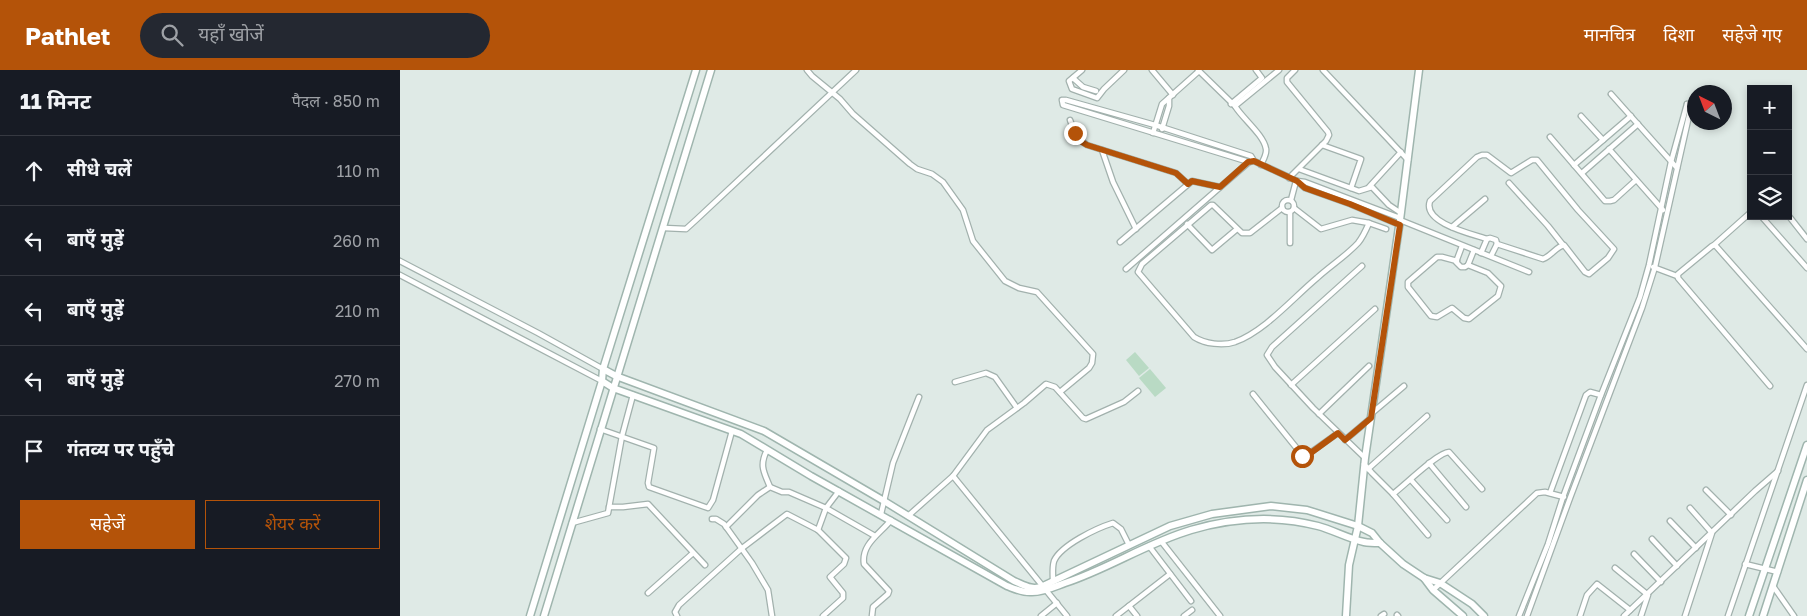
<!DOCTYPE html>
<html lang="hi">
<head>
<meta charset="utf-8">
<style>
  body { margin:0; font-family:"Golos Text","Noto Sans Devanagari",sans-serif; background:#242831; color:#f1f3f6 }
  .controls { position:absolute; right:15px; top:15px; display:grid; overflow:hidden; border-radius:0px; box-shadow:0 2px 8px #0003 }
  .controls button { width:45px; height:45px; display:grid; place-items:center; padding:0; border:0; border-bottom:1px solid #363941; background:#171b24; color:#f1f3f6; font:25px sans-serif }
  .compass { position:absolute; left:1287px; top:15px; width:45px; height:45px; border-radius:50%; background:#171b24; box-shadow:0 2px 8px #0003; rotate:318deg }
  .stop { position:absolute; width:15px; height:15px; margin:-11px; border:4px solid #b45309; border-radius:50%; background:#fff }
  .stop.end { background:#b45309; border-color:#fff; box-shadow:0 1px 5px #0008 }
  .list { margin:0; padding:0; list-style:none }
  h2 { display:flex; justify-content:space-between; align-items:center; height:65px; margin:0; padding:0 20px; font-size:21px }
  h2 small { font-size:16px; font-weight:400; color:#9ea1a6 }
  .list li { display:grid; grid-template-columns:32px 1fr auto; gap:15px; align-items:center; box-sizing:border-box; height:70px; padding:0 20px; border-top:1px solid #363941 }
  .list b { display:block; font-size:19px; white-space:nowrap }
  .list em { font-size:16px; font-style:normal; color:#9ea1a6 }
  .actions { display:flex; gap:10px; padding:15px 20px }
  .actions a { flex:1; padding:11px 0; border:1px solid #b45309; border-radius:0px; text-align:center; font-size:18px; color:#b45309 }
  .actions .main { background:#b45309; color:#fff }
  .icon { flex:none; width:28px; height:28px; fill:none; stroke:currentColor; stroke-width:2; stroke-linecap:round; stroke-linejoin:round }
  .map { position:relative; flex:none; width:1407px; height:546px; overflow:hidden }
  header { display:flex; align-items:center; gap:30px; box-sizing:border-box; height:70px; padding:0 25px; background:#b45309; color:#fff }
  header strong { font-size:24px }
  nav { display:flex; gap:28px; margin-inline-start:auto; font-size:18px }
  .search { width:350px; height:45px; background:#242831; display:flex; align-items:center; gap:12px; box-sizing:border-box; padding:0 18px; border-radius:28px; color:#9ea1a6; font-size:19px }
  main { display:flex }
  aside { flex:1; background:#171b24 }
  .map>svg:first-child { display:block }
  .green { fill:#b9dac4 }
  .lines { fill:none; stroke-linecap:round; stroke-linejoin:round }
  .street-casing { stroke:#a2b1ad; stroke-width:7 }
  .secondary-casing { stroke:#9fb5ae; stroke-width:9 }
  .street { stroke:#fff; stroke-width:4.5 }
  .secondary { stroke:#fff; stroke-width:6 }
  .route { stroke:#b45309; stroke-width:6 }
</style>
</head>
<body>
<header>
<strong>Pathlet</strong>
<div class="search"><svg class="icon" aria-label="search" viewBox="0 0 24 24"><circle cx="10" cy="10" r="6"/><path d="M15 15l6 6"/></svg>यहाँ खोजें</div>
<nav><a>मानचित्र</a><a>दिशा</a><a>सहेजे गए</a></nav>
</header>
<main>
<aside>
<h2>11 मिनट<small>पैदल · 850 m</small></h2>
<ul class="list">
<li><svg class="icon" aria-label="ahead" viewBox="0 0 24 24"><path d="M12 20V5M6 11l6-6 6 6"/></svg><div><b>सीधे चलें</b></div><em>110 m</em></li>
<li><svg class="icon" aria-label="left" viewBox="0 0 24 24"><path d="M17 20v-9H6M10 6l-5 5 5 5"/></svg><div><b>बाएँ मुड़ें</b></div><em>260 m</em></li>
<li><svg class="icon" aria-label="left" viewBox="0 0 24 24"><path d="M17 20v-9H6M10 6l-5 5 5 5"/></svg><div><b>बाएँ मुड़ें</b></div><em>210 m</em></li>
<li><svg class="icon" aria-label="left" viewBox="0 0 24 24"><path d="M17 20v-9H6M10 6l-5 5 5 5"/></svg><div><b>बाएँ मुड़ें</b></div><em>270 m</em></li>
<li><svg class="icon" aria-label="arrive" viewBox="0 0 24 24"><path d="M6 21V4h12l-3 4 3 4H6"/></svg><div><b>गंतव्य पर पहुँचे</b></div></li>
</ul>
<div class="actions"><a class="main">सहेजें</a><a>शेयर करें</a></div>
</aside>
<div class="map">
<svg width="1407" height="546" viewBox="0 0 1407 546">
  <rect width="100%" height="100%" fill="#dfeae6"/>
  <!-- green -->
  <g class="green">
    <polygon points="735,282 749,298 739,306 726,290"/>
    <polygon points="750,299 766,318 755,327 739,308"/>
  </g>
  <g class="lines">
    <defs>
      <g id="street">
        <polyline points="407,0 412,6 440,29 453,44 510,94 517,99 532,104 543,112 563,140 573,171 605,211 619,218 637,222 693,284 692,293 689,298 660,322"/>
        <polyline points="682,0 669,11 672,19 697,28 704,19 724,0"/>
        <polyline points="752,0 773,25"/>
        <polyline points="798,0 835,36"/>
        <polyline points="923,0 1008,90"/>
        <polyline points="673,8 683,17 696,21"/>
        <polyline points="1211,24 1277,98"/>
        <polyline points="831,34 862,8 856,0"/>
        <polyline points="1181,46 1203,70"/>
        <path d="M670 50C674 61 677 69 687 75L776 103 788 114"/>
        <polyline points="762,59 769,36 769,28"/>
        <polyline points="753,63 762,34 799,1"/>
        <polyline points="1150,67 1205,131 1210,131 1214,130 1236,110"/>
        <polyline points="922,75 961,89 951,118"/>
        <polyline points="1209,79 1263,140"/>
        <polyline points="702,80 713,112 736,159"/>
        <polyline points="854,91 849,92 663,35 662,30 666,30 755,55 851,86 854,91 897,111"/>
        <path d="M861 95C863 90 867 84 866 79 864 65 842 48 835 36L879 0"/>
        <polyline points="1174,95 1231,46"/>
        <polyline points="899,99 959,121 972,117 989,135 1001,143"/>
        <polyline points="1182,103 1238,54"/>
        <polyline points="889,108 926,71 929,65 928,62 887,12 887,8 895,0"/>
        <polyline points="1109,113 1148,156 1163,175"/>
        <polyline points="969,117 1001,82"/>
        <circle cx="888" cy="136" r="6"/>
        <polyline points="891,130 896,111"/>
        <path d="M882 138 850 163H842L813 135H811L742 194 738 202 794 267C805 274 823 276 835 272 865 261 893 228 917 208 930 196 946 186 958 173 963 167 966 160 969 153"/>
        <polyline points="894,138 921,159 952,150 969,153 986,159"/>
        <polyline points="890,142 890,173"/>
        <polyline points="1388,145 1407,169"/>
        <polyline points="1361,146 1407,198"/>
        <polyline points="1000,150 1129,202"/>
        <polyline points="787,154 812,180 837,159"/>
        <polyline points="1000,155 950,134 905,118 897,111 905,112 1000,148"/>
        <polyline points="1052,157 1085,129"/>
        <polyline points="264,158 286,159 297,149 456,0"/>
        <path d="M1087 169C1072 164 1022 153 1030 131L1077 87 1082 85H1087L1111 103 1132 90H1137L1178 140 1214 179 1208 188 1189 204 1185 202 1164 175C1156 177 1151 186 1143 189L1097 174"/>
        <polyline points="720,172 792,111 820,117"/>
        <polyline points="1314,175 1351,142"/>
        <polyline points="1062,176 1056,192 1061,197 1065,197 1068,195 1074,180"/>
        <polyline points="1081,183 1087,169 1090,168 1096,170 1097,174 1091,186"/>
        <polyline points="0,191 138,263 203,299"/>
        <polyline points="1057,191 1042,187 1037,187 1008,212 1008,217 1031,246 1037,247 1052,238 1064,248 1069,249 1098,226 1101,216 1088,203 1068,195"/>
        <polyline points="962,196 872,277 867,285 875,297 913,338 965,388"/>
        <polyline points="1253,197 1277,206"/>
        <polyline points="726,199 849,92"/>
        <polyline points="0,205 202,311"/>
        <polyline points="555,312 586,303 595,307 617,338"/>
        <polyline points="891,315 975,239"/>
        <polyline points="1370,316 1278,208 1278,204 1312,176 1315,175 1407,279"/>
        <polyline points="853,324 903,386 907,385 938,363"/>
        <polyline points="972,343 1004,316"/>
        <polyline points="919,344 969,296"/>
        <polyline points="200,359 254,378 248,413 249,417 308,438 313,430 332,361"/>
        <polyline points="945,370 971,348"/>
        <path d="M367 380C359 396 364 402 370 417"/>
        <polyline points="1029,393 1066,437"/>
        <polyline points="964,394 972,403 993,424 1028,465"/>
        <polyline points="968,399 1027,346"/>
        <polyline points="1011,410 1047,450"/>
        <polyline points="1306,420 1331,445"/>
        <polyline points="1150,423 1186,325 1190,322 1201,325"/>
        <path d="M993 424C1004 416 1038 382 1049 382L1082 419"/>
        <polyline points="209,437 223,437 248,434 305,495"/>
        <polyline points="481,444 493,393 519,327"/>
        <polyline points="508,446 553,406"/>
        <polyline points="312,449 316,449 324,454 352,493 368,520 372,546"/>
        <polyline points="1270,451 1296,478"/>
        <polyline points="172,453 208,443 222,366 233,325"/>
        <polyline points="326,457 358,425 370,417 382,422 389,422 426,438 475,466"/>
        <polyline points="418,460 426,438 439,421"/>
        <polyline points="1252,469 1277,496"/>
        <polyline points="761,471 820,546"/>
        <polyline points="749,476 791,531"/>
        <polyline points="1234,484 1261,512"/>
        <polyline points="1345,494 1378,502"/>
        <polyline points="1215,498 1248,525 1241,546"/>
        <path d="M653 511C653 504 652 498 654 491 661 475 697 458 713 453L721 459 729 475"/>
        <polyline points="1373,516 1394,546"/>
        <polyline points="1033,520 1137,423 1145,422 1164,427"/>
        <polyline points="248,523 293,483"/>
        <polyline points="729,536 737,546"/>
        <polyline points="997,545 998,546"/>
        <polyline points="277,546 275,542 279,535 341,479 387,444 418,460 446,488 444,494 430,507 443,523 443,528 423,546"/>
        <path d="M472 546 473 537 488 524 489 521 464 494C461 474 480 464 491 450"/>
        <polyline points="641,546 657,533"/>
        <polyline points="667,546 553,406 587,360 624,333 646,314 655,317 683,348 686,349 724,332 738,321"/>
        <polyline points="716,546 770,504"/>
        <polyline points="784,546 792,540"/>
        <polyline points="981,546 984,544"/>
        <polyline points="1119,546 1148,474 1163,427 1201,325 1240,227 1249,195 1271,92 1287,34"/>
        <polyline points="1127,546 1170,428 1242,238 1255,197 1291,37 1290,34 1287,34"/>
        <polyline points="1180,546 1187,525 1197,514 1230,540"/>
        <polyline points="1224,546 1355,421 1378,401"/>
        <polyline points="1285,546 1312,463 1290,438"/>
        <polyline points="1328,546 1407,315"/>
      </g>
      <g id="secondary">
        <path d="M203 299 216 306 364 361 484 431 614 511C624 515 632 521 643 516L770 456 812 444 871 436 907 440 958 456 972 463 980 473 1003 494 1024 508 1040 513 1072 534 1084 546"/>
        <path d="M202 311 213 318 341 364 411 406 607 516C615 519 623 523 632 522 644 522 654 517 665 513 708 499 747 473 791 460 832 448 876 445 918 456 933 460 949 469 964 472 969 473 975 473 980 473"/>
        <polyline points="1024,508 1033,520 1063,546"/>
        <polyline points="130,546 202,311 203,299 296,0"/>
        <polyline points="144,546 311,0"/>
        <polyline points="946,546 949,495 958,456 965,388 1000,150 1019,0"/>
        <polyline points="1349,546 1407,375"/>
        <polyline points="1363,546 1407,410"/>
      </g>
    </defs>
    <!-- street casing -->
    <use href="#street" class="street-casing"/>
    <!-- secondary casing -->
    <use href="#secondary" class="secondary-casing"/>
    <!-- street -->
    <use href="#street" class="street"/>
    <!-- secondary -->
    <use href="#secondary" class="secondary"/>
  </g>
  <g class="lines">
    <!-- route -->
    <polyline class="route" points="675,63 682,72 687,75 776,103 788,114 792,111 820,117 848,92 854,91 897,111 905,118 950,134 1000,155 971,348 945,370 938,363 908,385 902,386"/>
  </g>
</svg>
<div class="controls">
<button>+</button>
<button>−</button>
<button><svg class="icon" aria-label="layers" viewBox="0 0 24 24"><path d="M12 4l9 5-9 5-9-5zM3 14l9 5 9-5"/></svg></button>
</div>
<svg class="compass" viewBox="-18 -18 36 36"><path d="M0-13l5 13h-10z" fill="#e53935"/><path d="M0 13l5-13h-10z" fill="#9ea1a6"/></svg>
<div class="stop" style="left:902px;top:386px"></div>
<div class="stop end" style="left:675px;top:63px"></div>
</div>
</main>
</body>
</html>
